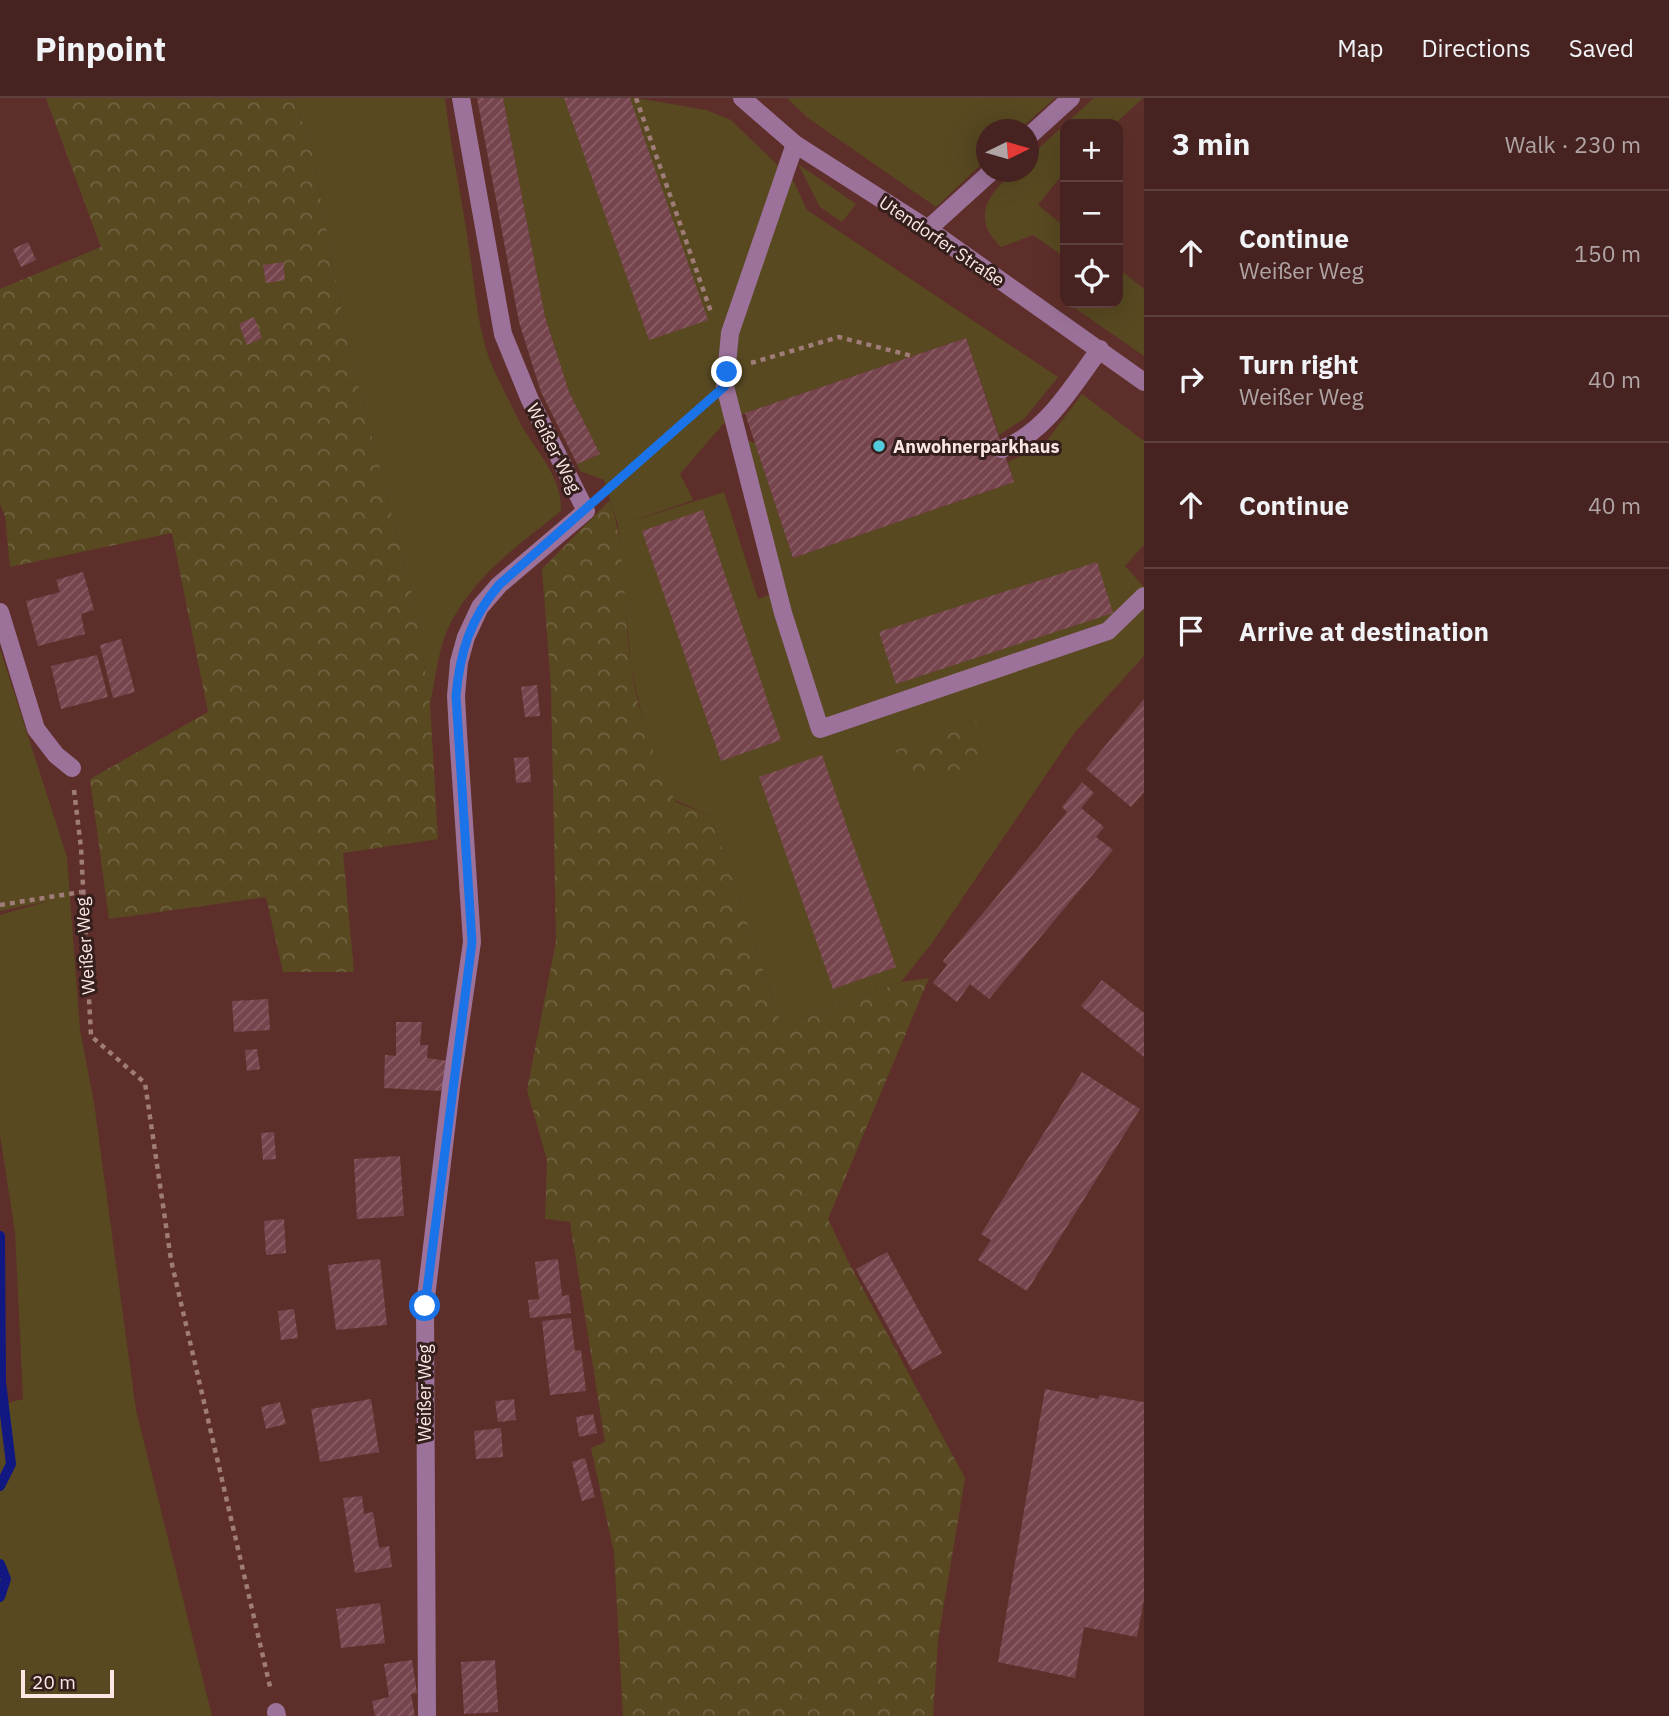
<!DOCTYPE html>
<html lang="en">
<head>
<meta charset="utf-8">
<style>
  body { margin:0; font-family:"IBM Plex Sans",sans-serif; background:#502f2d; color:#f1f3f6 }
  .controls { position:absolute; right:21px; top:21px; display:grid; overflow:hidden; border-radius:14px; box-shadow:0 7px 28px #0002 }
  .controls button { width:63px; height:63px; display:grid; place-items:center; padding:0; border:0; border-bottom:2px solid #5e403e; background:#462320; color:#f1f3f6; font:35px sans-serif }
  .compass { position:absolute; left:976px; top:21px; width:63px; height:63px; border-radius:50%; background:#462320; box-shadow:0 7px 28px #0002; rotate:85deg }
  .scale { position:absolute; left:21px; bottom:18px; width:93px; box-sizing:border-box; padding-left:7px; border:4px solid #fbe8e5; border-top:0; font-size:19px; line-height:24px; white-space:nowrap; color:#fbe8e5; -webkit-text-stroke:5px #351f1c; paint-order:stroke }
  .stop { position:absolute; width:21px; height:21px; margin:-16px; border:5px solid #1a73e8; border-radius:50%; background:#fff }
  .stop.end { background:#1a73e8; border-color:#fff; box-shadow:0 2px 7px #0008 }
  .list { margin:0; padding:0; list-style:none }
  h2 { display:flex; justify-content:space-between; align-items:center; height:91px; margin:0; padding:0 28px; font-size:30px }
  h2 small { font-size:23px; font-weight:400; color:#b0a4a5 }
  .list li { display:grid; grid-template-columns:46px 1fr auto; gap:21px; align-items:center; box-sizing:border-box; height:126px; padding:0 28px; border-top:2px solid #5e403e }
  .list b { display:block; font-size:26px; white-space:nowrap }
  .list p { margin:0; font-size:23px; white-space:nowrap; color:#b0a4a5 }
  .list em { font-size:23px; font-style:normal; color:#b0a4a5 }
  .icon { flex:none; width:38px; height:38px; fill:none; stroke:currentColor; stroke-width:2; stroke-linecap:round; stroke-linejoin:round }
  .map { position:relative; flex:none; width:1144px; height:1618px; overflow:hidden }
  header { display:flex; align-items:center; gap:42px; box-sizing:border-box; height:98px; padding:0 35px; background:#462320; border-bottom:2px solid #5e403e }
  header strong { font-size:33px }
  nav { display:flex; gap:38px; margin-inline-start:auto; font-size:24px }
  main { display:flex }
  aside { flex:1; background:#462320 }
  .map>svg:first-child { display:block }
  .grass { fill:#584921 }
  .forest { fill:url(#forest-crowns) }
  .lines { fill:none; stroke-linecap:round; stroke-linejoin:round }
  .stream { stroke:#111882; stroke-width:10 }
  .building { fill:url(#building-hatch) }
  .path { stroke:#9f7c78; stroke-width:4.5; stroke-dasharray:5 5; stroke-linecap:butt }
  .minor { stroke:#9c729a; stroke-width:18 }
  .route { stroke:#1a73e8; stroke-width:9 }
  .poi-dot { fill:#53cbdc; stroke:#351f1c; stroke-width:2.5 }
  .labels { text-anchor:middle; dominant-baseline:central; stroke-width:6; stroke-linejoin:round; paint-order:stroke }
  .street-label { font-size:18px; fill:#fbe8e5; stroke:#351f1c }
  .poi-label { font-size:18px; font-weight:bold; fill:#fbe8e5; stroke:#351f1c; text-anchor:start }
</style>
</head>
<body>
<header>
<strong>Pinpoint</strong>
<nav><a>Map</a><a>Directions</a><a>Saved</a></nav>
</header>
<main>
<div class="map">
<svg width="1144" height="1618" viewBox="0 0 1144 1618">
  <defs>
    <pattern id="forest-crowns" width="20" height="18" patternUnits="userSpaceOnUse" patternTransform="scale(1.75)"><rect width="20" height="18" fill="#584921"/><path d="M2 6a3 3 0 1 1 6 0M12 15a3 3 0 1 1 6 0" fill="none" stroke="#716341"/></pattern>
    <pattern id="building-hatch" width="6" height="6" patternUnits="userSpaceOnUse" patternTransform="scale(1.75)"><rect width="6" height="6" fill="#76444d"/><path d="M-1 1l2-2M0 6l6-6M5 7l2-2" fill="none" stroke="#8a5f66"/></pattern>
  </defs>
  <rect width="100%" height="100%" fill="#5e2f2a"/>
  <!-- grass -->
  <g class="grass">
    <path d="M293 0H445C451 53 463 105 470 157 475 190 477 220 486 251 493 274 507 297 517 319 532 350 563 377 561 413 517 448 467 483 445 538 437 559 435 584 430 606L417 515 347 241 310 44Z"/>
    <polygon points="503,0 636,0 706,12 731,22 793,82 807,112 1058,279 1025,320 999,337 966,240 745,315 724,325 680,376 693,402 629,424 724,394 758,501 784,492 744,341 755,345 793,460 1014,384 1008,364 1043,348 1082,296 1144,343 1144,447 1125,468 1144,489 1144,558 1075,634 932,845 901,884 782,928 711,718 675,702 649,649 631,568 618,427 604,382 580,373 577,366 600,356 569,294 545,219"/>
    <polygon points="787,0 1055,0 1020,31 986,32 986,62 936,109 808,20"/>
    <path d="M1094 0H1143L1115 26H1065V73L1038 107 1065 129V185L1060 156 1033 137 1001 149C971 121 987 97 1013 74H1028L1029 59Z"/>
    <polygon points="798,66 856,106 842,124 820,109"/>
    <polygon points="1118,170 1144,191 1144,258 1069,206 1118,205"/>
    <polygon points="0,551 67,759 80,932 94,1005 136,1312 212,1618 0,1618 0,1307 23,1301 15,1134 0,1037 0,817 49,803 0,813"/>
  </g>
  <!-- forest -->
  <g class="forest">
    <polygon points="46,0 293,0 310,44 347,241 417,515 430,606 438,741 343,755 354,874 283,874 266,799 109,821 90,681 208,614 172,435 10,469 5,418 0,406 0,191 101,149"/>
    <path d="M610 402C627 455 623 512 631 567 638 616 654 660 676 704L711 718 782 928 901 884 929 880 828 1121 849 1165 965 1380 938 1542 933 1618H623L614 1454 591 1350 605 1344 570 1124 545 1121 547 1062 527 992 556 843 551 589 542 471Z"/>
    <polygon points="976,623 987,649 974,667 928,683 903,680 896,652"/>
  </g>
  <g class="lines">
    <!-- stream -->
    <g class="stream">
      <polyline points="0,1138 1,1284 11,1366 0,1388"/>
      <polyline points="0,1466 6,1481 0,1499"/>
    </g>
  </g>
  <!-- building -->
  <g class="building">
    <polygon points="477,0 503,0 545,219 569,294 600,356 577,366 541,294 519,224"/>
    <polygon points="564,0 630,0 708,222 649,242"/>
    <polygon points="28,144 36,162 21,169 13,151"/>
    <polygon points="283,164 285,182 266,185 263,167"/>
    <polygon points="254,219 262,240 247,247 239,226"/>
    <polygon points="966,240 1014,384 793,460 745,315"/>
    <polygon points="703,412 781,642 721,663 642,433"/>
    <polygon points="1097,464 1113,515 896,586 879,534"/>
    <polygon points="83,474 94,512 81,516 85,536 38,548 26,503 60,494 56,482"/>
    <polygon points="121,541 135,594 113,600 100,547"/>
    <polygon points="97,557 108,599 61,611 51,568"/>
    <polygon points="537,587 540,618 525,619 521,589"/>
    <polygon points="1144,601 1144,694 1131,709 1086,671"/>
    <polygon points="822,657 896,869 833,891 759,679"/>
    <polygon points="529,659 531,684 516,685 514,660"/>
    <polygon points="1082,684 1094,695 1081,710 1104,729 1096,739 1113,752 989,901 970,886 957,904 933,885 947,867 943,863 1067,714 1062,709"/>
    <polygon points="1102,882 1144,915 1144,959 1081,908"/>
    <polygon points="268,901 270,932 234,934 232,903"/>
    <polygon points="396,924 422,924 420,947 428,947 427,960 448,963 442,993 384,990 385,957 396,958"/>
    <polygon points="257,951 260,971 247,973 245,952"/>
    <polygon points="1082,974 1140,1011 1027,1193 978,1162 991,1142 981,1136"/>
    <polygon points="274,1034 276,1061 263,1062 261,1035"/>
    <polygon points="400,1058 404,1118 357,1121 354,1061"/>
    <polygon points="284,1121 286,1155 266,1157 264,1123"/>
    <polygon points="887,1154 942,1255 912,1272 856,1171"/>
    <polygon points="380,1161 387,1227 336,1232 328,1167"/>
    <polygon points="558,1161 562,1198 569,1197 571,1215 530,1220 528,1202 539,1201 535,1164"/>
    <polygon points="294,1211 298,1240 281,1242 278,1213"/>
    <polygon points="571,1220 575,1253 581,1252 586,1293 550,1297 542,1223"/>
    <polygon points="1045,1291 1098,1301 1100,1297 1144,1304 1144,1501 1137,1539 1084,1529 1075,1580 998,1564"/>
    <polygon points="371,1301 379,1354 320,1364 311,1311"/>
    <polygon points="514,1301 516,1322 498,1324 495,1303"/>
    <polygon points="280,1304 286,1326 266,1331 261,1309"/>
    <polygon points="593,1316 597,1335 579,1339 576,1319"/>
    <polygon points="501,1330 503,1359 476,1361 474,1333"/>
    <polygon points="585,1360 595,1399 582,1403 572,1364"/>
    <polygon points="362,1398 364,1416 373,1414 379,1450 389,1448 392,1469 355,1475 343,1400"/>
    <polygon points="380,1505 385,1545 341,1550 336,1511"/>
    <polygon points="412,1562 417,1595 411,1596 415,1618 375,1618 372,1603 389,1599 384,1566"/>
    <polygon points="495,1562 498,1614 464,1616 461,1564"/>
  </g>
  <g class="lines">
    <!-- path -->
    <g class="path">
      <polyline points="636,0 711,214"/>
      <polyline points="751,265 839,239 912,258"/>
      <polyline points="603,397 706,305"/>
      <polyline points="74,692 81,750 91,938 145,985 171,1162 271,1593"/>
      <polyline points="0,807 81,794"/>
    </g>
    <!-- minor -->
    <g class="minor">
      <polyline points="742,0 795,46 928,131 1144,284"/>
      <polyline points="1028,39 1071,0"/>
      <polyline points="795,46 730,235 725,288 783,515 820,631 1108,533 1144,498"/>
      <polyline points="928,131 991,74"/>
      <path d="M1002 351C1046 335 1073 287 1100 251"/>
      <polyline points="0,514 36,631 56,657 72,670"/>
      <polyline points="276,1614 277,1618"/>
      <polyline points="427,1618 425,1208 451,989 472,844 458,635 456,598 459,564 466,539 480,509 499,487 586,413 530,302 503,236 461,0"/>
    </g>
  </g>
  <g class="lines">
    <!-- route -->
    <path class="route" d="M425 1208 472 844 456 598C460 554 470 521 499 487L725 288 727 274"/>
  </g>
  <!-- markers -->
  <circle class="poi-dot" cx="879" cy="348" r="7"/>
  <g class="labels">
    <!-- street labels -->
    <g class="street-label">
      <text transform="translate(942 143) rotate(34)">Utendorfer Straße</text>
      <text transform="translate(554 350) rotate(63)">Weißer Weg</text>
      <text transform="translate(85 848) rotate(-94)">Weißer Weg</text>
      <text transform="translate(424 1295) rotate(-90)">Weißer Weg</text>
    </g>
    <!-- poi labels -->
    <g class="poi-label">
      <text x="893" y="348">Anwohnerparkhaus</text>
    </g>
  </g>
</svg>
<div class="controls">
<button>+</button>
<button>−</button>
<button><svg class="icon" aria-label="locate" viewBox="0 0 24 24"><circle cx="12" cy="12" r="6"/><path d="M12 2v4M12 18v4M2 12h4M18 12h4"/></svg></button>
</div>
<svg class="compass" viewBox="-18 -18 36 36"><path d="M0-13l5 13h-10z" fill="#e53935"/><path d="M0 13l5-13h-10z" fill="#b0a4a5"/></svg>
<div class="scale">20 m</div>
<div class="stop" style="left:425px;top:1208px"></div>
<div class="stop end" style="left:727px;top:274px"></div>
</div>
<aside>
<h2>3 min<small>Walk · 230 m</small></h2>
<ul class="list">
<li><svg class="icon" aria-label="ahead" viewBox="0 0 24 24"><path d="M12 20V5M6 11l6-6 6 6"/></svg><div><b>Continue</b><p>Weißer Weg</p></div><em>150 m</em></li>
<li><svg class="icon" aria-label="right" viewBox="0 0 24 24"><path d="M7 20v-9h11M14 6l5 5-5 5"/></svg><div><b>Turn right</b><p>Weißer Weg</p></div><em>40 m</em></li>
<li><svg class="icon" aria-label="ahead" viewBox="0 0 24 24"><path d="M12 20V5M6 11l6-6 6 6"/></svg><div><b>Continue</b></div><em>40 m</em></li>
<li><svg class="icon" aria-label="arrive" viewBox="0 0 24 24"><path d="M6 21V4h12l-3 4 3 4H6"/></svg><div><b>Arrive at destination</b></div></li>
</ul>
</aside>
</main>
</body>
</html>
